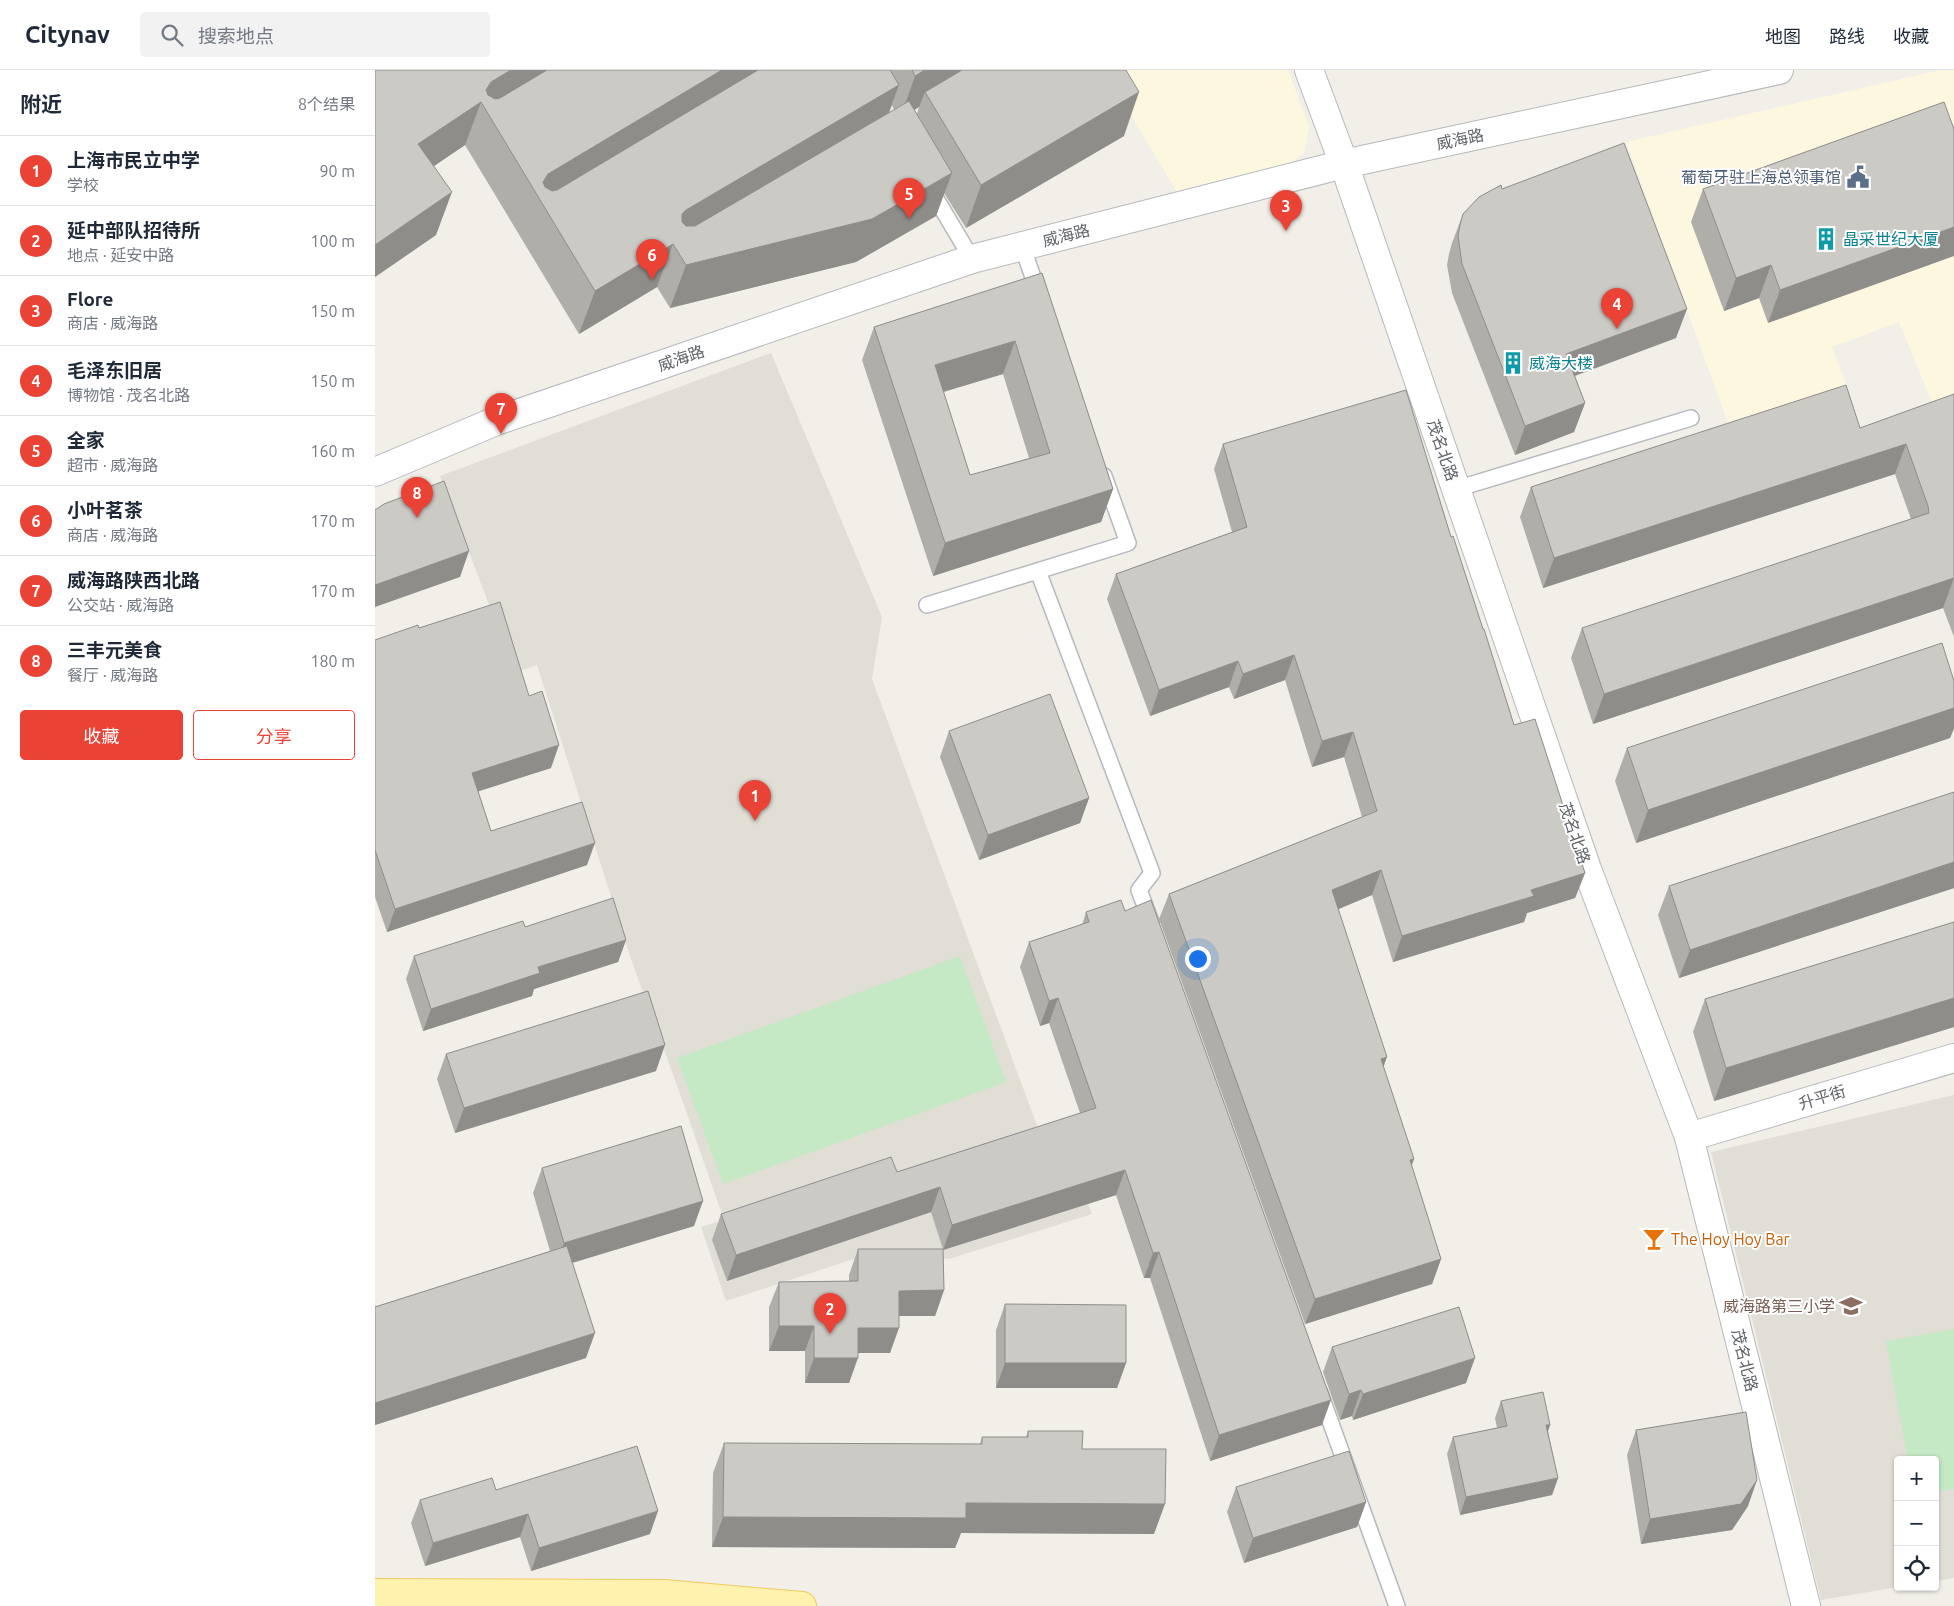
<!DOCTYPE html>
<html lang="zh">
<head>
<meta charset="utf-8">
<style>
  body { margin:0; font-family:Ubuntu,"Noto Sans SC",sans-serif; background:#f2f2f3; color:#1f2937 }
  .controls { position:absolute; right:15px; bottom:15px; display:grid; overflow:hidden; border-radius:5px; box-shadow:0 1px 4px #0004 }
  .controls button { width:45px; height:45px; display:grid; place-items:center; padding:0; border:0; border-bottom:1px solid #e0e1e3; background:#fff; color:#1f2937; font:25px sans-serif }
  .you { position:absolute; left:822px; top:888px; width:18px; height:18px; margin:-12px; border:4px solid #fff; border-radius:50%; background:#1a73e8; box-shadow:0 0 0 8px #1a73e833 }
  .badge { display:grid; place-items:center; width:32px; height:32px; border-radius:50%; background:#ea4335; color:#fff; font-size:16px; font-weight:700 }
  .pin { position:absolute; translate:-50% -41px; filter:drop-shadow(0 1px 2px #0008) }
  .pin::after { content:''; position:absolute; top:26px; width:18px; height:15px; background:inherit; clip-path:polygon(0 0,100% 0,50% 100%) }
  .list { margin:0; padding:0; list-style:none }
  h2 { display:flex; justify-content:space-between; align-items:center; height:65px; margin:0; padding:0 20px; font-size:21px }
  h2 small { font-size:16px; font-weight:400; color:#747a83 }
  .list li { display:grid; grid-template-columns:32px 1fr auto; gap:15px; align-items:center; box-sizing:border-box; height:70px; padding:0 20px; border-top:1px solid #e0e1e3 }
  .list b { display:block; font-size:19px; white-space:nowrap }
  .list p { margin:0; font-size:16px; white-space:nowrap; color:#747a83 }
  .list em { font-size:16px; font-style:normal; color:#747a83 }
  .actions { display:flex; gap:10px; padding:15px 20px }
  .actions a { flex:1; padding:11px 0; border:1px solid #ea4335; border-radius:5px; text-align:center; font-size:18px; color:#ea4335 }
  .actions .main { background:#ea4335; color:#fff }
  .icon { flex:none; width:28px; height:28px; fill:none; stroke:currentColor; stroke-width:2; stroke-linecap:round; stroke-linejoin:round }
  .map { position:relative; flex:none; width:1579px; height:1536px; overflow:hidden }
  header { display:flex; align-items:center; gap:30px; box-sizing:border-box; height:70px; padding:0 25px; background:#fff; border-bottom:1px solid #e0e1e3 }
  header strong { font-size:24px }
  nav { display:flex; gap:28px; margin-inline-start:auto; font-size:18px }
  .search { width:350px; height:45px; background:#f2f2f3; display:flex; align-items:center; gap:12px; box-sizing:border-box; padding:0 18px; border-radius:5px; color:#747a83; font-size:19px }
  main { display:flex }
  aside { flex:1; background:#fff }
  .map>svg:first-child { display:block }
  .commercial { fill:#fef7e0 }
  .education { fill:#e1ded6 }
  .pitch { fill:#c5e8c5 }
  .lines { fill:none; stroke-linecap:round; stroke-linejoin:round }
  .lane-casing { stroke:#b5b8bc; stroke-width:18 }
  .street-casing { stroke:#b5b8bc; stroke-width:30 }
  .primary-casing { stroke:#f2c960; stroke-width:30 }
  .lane { stroke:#fff; stroke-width:15 }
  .street { stroke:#fff; stroke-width:28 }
  .primary { stroke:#fff2af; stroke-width:28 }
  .wall { fill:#afaea9; fill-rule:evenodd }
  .shaded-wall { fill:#8f8d8a }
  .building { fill:#cccac5; stroke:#8f8d8a; fill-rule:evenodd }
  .labels { text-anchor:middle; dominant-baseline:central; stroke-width:4; stroke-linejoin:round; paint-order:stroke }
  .street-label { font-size:16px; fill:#5f6368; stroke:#fff }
  .service-label { font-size:16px; fill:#4e5e75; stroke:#fff; text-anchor:end }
  .culture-label { font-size:16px; fill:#0d838f; stroke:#fff; text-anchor:start }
  .food-label { font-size:16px; fill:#c56008; stroke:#fff; text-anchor:start }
  .education-label { font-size:16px; fill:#785e54; stroke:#fff; text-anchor:end }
</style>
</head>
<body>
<header>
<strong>Citynav</strong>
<div class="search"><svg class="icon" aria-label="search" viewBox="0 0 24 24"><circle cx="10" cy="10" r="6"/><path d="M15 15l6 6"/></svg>搜索地点</div>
<nav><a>地图</a><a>路线</a><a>收藏</a></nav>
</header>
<main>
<aside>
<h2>附近<small>8个结果</small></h2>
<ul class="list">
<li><span class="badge">1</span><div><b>上海市民立中学</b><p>学校</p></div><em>90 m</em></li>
<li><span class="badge">2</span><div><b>延中部队招待所</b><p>地点 · 延安中路</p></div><em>100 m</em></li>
<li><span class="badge">3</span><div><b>Flore</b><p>商店 · 威海路</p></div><em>150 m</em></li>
<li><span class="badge">4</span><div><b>毛泽东旧居</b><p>博物馆 · 茂名北路</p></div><em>150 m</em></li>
<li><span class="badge">5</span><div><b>全家</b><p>超市 · 威海路</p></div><em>160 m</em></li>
<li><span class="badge">6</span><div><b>小叶茗茶</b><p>商店 · 威海路</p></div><em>170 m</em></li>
<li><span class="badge">7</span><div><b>威海路陕西北路</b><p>公交站 · 威海路</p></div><em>170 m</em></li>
<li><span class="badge">8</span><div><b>三丰元美食</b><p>餐厅 · 威海路</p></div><em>180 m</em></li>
</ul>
<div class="actions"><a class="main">收藏</a><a>分享</a></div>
</aside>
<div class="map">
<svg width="1579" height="1536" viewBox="0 0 1579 1536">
  <rect width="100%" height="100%" fill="#f1efe8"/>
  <!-- commercial -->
  <g class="commercial">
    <polygon points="729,0 913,0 934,57 929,83 910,98 805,127"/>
    <polygon points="1566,0 1579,0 1579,335 1561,342 1524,252 1457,277 1473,319 1355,358 1251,72"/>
  </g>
  <!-- education -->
  <g class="education">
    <polygon points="396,283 507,547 497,609 664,1061 685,1054 717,1144 574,1189 500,1182 351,1231 326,1157 349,1150 304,1021 257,892 162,595 140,603 65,406"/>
    <polygon points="1579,1025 1579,1508 1560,1511 1560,1390 1523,1390 1523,1517 1446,1530 1336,1082"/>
  </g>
  <!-- pitch -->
  <g class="pitch">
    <polygon points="585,886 631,1012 348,1114 302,988"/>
    <polygon points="1579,1259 1579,1419 1560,1422 1560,1390 1533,1390 1511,1271"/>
  </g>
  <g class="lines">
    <defs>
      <g id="lane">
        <polyline points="554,117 597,189"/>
        <polyline points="647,176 664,224"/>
        <polyline points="1081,419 1316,348"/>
        <polyline points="663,501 777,803 764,820 776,852"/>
        <polyline points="552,535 753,473 729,406"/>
        <polyline points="945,1323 1022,1536"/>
      </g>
      <g id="street">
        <polyline points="934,0 969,94 1212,799 1314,1067 1431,1536"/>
        <polyline points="0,402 121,351 597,189 969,94 1404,0"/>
        <polyline points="1314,1067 1579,988"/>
      </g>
      <polyline id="primary" points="0,1523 289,1524 427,1536"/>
    </defs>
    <!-- lane casing -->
    <use href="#lane" class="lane-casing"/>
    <!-- street casing -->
    <use href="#street" class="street-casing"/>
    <!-- primary casing -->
    <use href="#primary" class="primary-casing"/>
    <!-- lane -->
    <use href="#lane" class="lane"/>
    <!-- street -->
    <use href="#street" class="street"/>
    <!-- primary -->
    <use href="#primary" class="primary"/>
  </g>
  <!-- wall -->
  <g class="wall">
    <path d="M0 0H751L749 66 591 158 569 123 561 146 481 192 295 238 282 217 204 264 90 75 59 96 61 165 0 207ZM517 35 519 40 514 43ZM544 37 542 44 539 40Z"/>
    <polygon points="1569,32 1393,253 1384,228 1349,241 1316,152 1328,119"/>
    <polygon points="1127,119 1301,268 1200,306 1210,333 1199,362 1140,385 1077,223 1072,195 1074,184 1077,173 1088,144"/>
    <path d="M667 203 738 419 726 452 558 506 487 290 499 257ZM628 304 654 388 595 405 568 322Z"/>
    <polygon points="1579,324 1579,567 1568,538 1218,654 1196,588 1207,558 1536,449 1520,404 1168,518 1145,447 1156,417 1485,358"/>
    <polygon points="848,374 1076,467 1139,655 1210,803 1200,828 1152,843 1149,852 1018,892 997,825 963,839 1008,997 1039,1089 1036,1096 1066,1189 1057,1214 930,1254 784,849 794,824 987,747 969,687 937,697 910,610 859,629 854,617 775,646 732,529 741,504 857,462 839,399"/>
    <polygon points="44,558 176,698 103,721 116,761 212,795 12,862 0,827 0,570"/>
    <polygon points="1579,611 1579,658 1575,668 1261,773 1240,711 1252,678"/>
    <polygon points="574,661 714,728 705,753 604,790 565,687"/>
    <polygon points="1579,722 1579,818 1304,908 1283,845 1294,816"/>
    <polygon points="711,842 947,1355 835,1391 775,1208 769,1208 741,1125 568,1180 569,1220 560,1246 524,1246 515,1283 483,1283 474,1313 430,1313 430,1281 394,1281 394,1237 404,1212 474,1211 474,1205 483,1179 568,1179 556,1142 352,1211 337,1170 346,1144 522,1102 705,1043 674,953 665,956 645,897 654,872 707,855"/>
    <polygon points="1579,852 1579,957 1339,1031 1318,962 1330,929"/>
    <polygon points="251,870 243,892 159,919 157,926 48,961 31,909 39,886"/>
    <polygon points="71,984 281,1001 80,1063 62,1009"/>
    <polygon points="167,1098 319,1156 197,1193 211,1288 0,1355 0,1237 175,1181 158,1123"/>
    <polygon points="630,1234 751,1293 742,1318 621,1318 621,1260"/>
    <polygon points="957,1277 1091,1313 978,1350 977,1346 965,1350 948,1302"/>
    <polygon points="1126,1331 1175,1355 1173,1361 1183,1408 1177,1425 1085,1445 1072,1384 1078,1367 1122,1358 1120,1348"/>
    <polygon points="1261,1360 1373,1436 1357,1460 1266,1474 1252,1385"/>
    <polygon points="653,1361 707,1379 779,1464 586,1463 580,1478 337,1477 338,1403 349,1373 605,1374 607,1367 651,1367"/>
    <polygon points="861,1417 991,1432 982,1457 869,1493 852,1442"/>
    <polygon points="121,1420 275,1464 156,1501 145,1467 50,1496 36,1453 45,1430"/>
  </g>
  <!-- shaded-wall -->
  <g class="shaded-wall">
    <polygon points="136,0 192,0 115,46 111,20 116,12"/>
    <polygon points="347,0 403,0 170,139 168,112 173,104"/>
    <polygon points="550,0 607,0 550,22 544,37 525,49 540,6"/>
    <polygon points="524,15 508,58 298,174 282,217 204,264 220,221 311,140"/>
    <polygon points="764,22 749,66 591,158 606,115"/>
    <polygon points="106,32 90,75 28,117 43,74"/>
    <polygon points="577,103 561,146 481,192 295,238 311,195"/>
    <polygon points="77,122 61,165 0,207 0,175"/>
    <polygon points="1579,157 1579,186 1393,253 1405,220"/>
    <polygon points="1396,195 1384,228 1349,241 1361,208"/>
    <polygon points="1312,239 1301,268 1180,313 1191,284"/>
    <polygon points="640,271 628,304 548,328 560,295"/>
    <polygon points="1210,333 1199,362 1140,385 1150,356"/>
    <polygon points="1531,374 1520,404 1168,518 1179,488"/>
    <polygon points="738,419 726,452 558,506 570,473"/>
    <polygon points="94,481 85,507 0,537 0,515"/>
    <polygon points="1579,508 1568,538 1218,654 1229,624"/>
    <polygon points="919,585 910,610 859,629 868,604"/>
    <polygon points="863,591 854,617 775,646 784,620"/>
    <polygon points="1579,638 1579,658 1575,668 1261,773 1273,740"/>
    <polygon points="978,662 969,687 937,697 947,671"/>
    <polygon points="184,675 176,698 89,726 97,703"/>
    <polygon points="714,728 705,753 604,790 613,765"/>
    <polygon points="220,773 212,795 12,862 20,839"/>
    <polygon points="1579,792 1579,818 1304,908 1315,880"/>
    <polygon points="1006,800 997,825 947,846 957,820"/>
    <polygon points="1210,803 1200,828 1152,843 1149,852 1018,892 1027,866 1156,820"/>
    <polygon points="251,870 243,892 159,919 157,926 48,961 56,939 163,897"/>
    <polygon points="683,928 674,953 665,956 674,931"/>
    <polygon points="1579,928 1579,957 1339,1031 1351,998"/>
    <polygon points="290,975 281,1001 80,1063 89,1038"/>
    <polygon points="1012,987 1003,1012 1006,989"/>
    <polygon points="1039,1089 1030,1114 1035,1090"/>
    <polygon points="750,1100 741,1125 568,1180 577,1155"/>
    <polygon points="565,1117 556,1142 352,1211 361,1185"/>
    <polygon points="328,1131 319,1156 180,1198 189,1173"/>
    <polygon points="784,1182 775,1208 769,1208 778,1183"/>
    <polygon points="1066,1189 1057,1214 930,1254 940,1229"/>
    <polygon points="569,1220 560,1246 515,1246 524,1221"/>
    <polygon points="404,1256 439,1256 430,1281 394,1281"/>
    <polygon points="483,1258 524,1258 515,1283 474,1283"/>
    <polygon points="220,1263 211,1288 0,1355 0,1333"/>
    <polygon points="439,1288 483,1288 474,1313 430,1313"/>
    <polygon points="1100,1288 1091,1313 978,1350 988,1324"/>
    <polygon points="630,1293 751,1293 742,1318 621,1318"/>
    <polygon points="986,1320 977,1346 965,1350 974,1324"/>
    <polygon points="956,1330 947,1355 835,1391 844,1365"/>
    <polygon points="1171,1355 1175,1355 1169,1372"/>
    <polygon points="1183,1408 1177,1425 1085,1445 1091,1427"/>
    <polygon points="1382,1410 1373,1436 1357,1460 1266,1474 1275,1449"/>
    <polygon points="991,1432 982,1457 869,1493 878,1468"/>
    <polygon points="591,1433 790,1434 779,1464 586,1463 580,1478 337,1477 348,1447"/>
    <polygon points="283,1441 275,1464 156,1501 164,1478"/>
    <polygon points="153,1444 145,1467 50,1496 58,1473"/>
  </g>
  <!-- building -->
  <g class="building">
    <polygon points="0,0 136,0 116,12 111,20 113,25 120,29 125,28 172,0 347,0 173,104 168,112 170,117 177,121 182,120 383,0 515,0 524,15 311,140 307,144 307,152 311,156 320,156 534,31 577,103 497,149 311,195 298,174 220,221 106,32 43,74 77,122 0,175"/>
    <polygon points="537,0 550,0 540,6"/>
    <polygon points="587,0 751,0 764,22 606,115 550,22"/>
    <polygon points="1569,32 1579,59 1579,157 1405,220 1396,195 1361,208 1328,119"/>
    <polygon points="1249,73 1312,239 1191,284 1210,333 1150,356 1087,194 1083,166 1085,155 1088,144 1104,127 1126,115 1127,119"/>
    <path d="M667 203 738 419 570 473 499 257ZM640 271 675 383 595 405 560 295Z"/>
    <polygon points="1471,315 1485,358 1579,324 1579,508 1229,624 1207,558 1554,443 1553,436 1531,374 1179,488 1156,417"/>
    <polygon points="1031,320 1076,467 1078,466 1108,559 1109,559 1139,655 1160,649 1210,803 1156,820 1159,826 1027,866 1006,800 957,820 1012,987 1006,989 1039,1089 1035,1090 1066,1189 940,1229 794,824 1002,741 978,662 947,671 919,585 868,604 863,591 784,620 741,504 872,457 848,374"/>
    <polygon points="69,411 94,481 0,515 0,440 9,434"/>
    <polygon points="125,532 154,626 167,621 184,675 97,703 116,761 207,732 220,773 20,839 0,780 0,570 43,555 44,558"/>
    <polygon points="1567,573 1579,611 1579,638 1273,740 1252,678"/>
    <polygon points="675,624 714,728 613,765 574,661"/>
    <polygon points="1579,722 1579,792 1315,880 1294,816"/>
    <polygon points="238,828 251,870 163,897 165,903 56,939 39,886 148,851 150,857"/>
    <polygon points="746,830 750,841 776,830 956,1330 844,1365 784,1182 778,1183 750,1100 577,1155 565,1117 361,1185 346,1144 516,1087 522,1102 721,1038 683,928 674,931 654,872 714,852 711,842"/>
    <polygon points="1579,852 1579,928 1351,998 1330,929"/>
    <polygon points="273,921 290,975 89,1038 71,984"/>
    <polygon points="306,1056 328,1131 189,1173 167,1098"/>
    <polygon points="192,1176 220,1263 0,1333 0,1237"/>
    <polygon points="483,1179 568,1179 569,1220 524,1221 524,1258 483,1258 483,1288 439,1288 439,1256 404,1256 404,1212 483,1211"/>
    <polygon points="630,1234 751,1235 751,1293 630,1293"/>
    <polygon points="1084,1237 1100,1288 988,1324 986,1320 974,1324 957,1277"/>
    <polygon points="1168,1322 1175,1355 1171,1355 1183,1408 1091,1427 1078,1367 1132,1356 1126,1331"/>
    <polygon points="1371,1342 1382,1410 1366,1434 1275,1449 1261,1360"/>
    <polygon points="653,1361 708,1361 707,1379 791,1379 790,1434 591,1433 591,1448 348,1447 349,1373 607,1374 607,1367 653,1367"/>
    <polygon points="262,1376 283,1441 164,1478 153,1444 58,1473 45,1430 117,1408 121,1420"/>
    <polygon points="974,1381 991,1432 878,1468 861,1417"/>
  </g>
  <!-- icons -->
  <defs>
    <symbol id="civic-bare" viewBox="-9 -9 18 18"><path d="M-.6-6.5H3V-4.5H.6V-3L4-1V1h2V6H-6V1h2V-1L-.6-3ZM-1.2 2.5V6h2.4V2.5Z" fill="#5c6f8a" stroke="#fff" stroke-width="2.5" paint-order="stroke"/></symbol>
    <symbol id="building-bare" viewBox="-9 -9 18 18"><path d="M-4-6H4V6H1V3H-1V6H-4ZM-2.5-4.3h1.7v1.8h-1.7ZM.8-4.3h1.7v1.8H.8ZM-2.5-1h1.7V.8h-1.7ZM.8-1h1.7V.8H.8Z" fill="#0f9aa8" stroke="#fff" stroke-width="2.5" paint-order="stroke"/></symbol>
    <symbol id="bar-bare" viewBox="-9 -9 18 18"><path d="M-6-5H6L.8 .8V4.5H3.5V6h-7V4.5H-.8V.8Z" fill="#e8710a" stroke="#fff" stroke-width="2.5" paint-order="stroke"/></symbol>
    <symbol id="school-bare" viewBox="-9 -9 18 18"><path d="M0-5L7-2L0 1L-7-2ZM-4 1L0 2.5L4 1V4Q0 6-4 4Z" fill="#8d6e63" stroke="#fff" stroke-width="2.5" paint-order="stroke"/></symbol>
  </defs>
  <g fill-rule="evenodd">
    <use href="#civic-bare" x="1467" y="91" width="32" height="32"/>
    <use href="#building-bare" x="1435" y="153" width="32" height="32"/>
    <use href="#building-bare" x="1122" y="277" width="32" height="32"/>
    <use href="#bar-bare" x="1263" y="1153" width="32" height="32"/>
    <use href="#school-bare" x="1460" y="1220" width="32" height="32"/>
  </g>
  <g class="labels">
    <!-- street labels -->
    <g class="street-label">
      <text transform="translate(1085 69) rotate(-12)">威海路</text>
      <text transform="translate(691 165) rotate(-14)">威海路</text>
      <text transform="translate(306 288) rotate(-19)">威海路</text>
      <text transform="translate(1068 380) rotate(71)">茂名北路</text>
      <text transform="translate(1200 763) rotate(71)">茂名北路</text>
      <text transform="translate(1447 1027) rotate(-17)">升平街</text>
      <text transform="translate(1370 1290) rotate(76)">茂名北路</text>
    </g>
    <!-- service labels -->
    <g class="service-label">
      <text x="1466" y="107">葡萄牙驻上海总领事馆</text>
    </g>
    <!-- culture labels -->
    <g class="culture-label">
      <text x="1468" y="169">晶采世纪大厦</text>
      <text x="1154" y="293">威海大楼</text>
    </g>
    <!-- food labels -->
    <g class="food-label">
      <text x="1296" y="1169">The Hoy Hoy Bar</text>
    </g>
    <!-- education labels -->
    <g class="education-label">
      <text x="1460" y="1236">威海路第三小学</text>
    </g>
  </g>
</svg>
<div class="controls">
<button>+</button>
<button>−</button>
<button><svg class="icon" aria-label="locate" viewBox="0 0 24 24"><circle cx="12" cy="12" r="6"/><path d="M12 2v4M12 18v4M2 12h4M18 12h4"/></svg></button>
</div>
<div class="you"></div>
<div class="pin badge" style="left:380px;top:751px">1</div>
<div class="pin badge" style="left:455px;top:1264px">2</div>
<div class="pin badge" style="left:911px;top:161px">3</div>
<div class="pin badge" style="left:1242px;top:259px">4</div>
<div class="pin badge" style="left:534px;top:149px">5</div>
<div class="pin badge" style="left:277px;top:210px">6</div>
<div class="pin badge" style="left:126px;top:364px">7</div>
<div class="pin badge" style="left:42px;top:448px">8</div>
</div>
</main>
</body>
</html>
